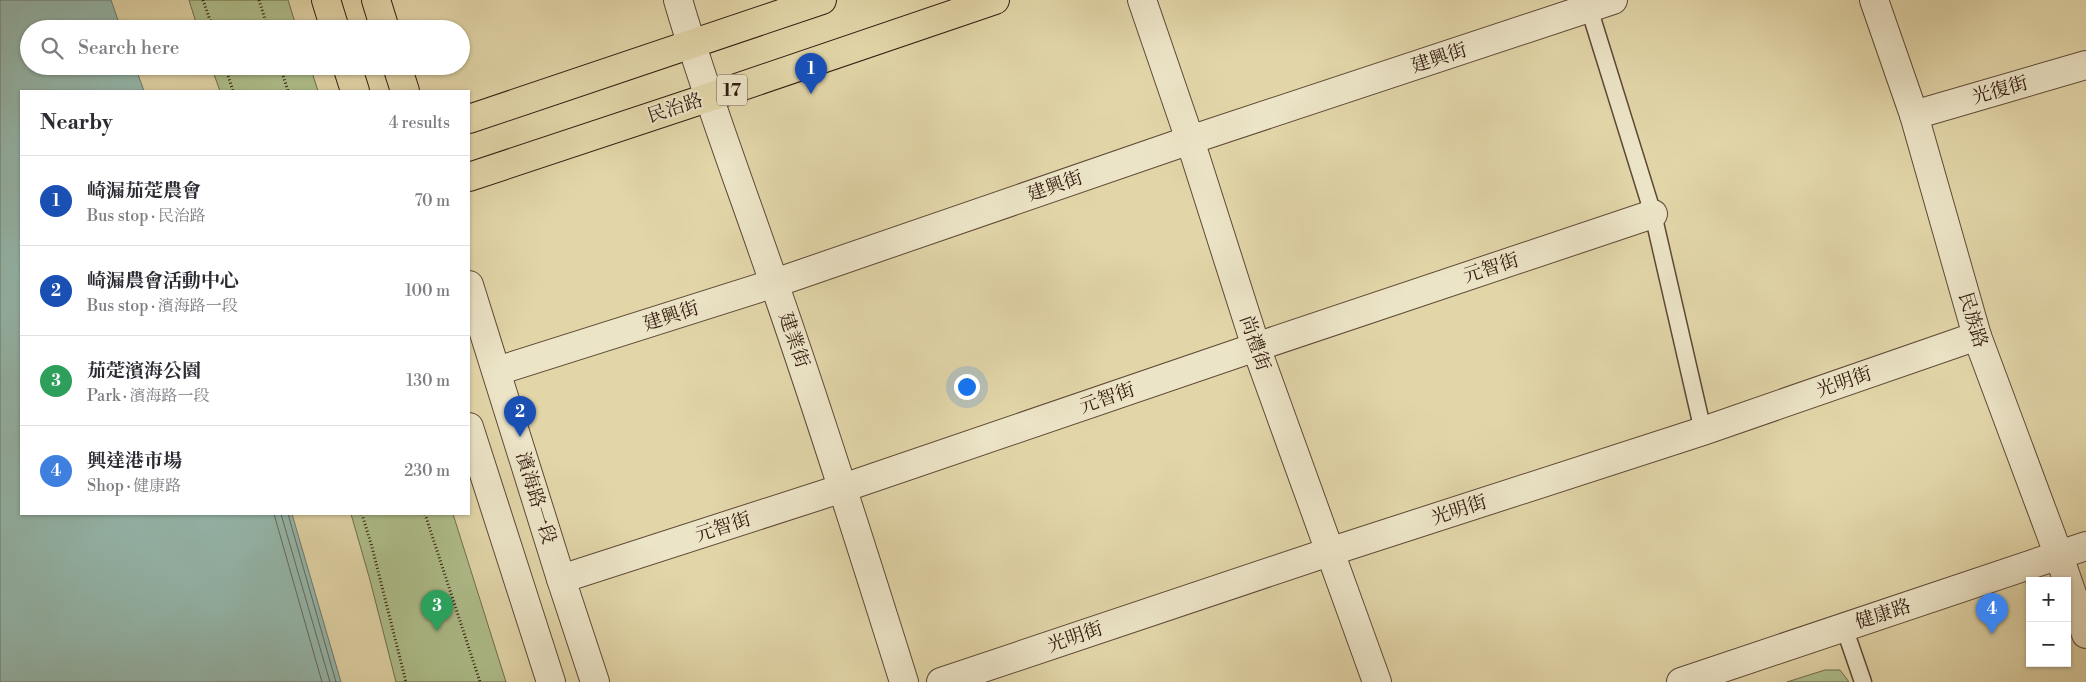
<!DOCTYPE html>
<html lang="en">
<head>
<meta charset="utf-8">
<style>
  body { margin:0; font-family:"Libre Bodoni","Noto Serif TC",serif; background:#f7f7f7; color:#2b2b33 }
  .controls { position:absolute; right:15px; bottom:15px; display:grid; overflow:hidden; border-radius:0px; box-shadow:0 1px 4px #0004 }
  .controls button { width:45px; height:45px; display:grid; place-items:center; padding:0; border:0; border-bottom:1px solid #e1e1e2; background:#fff; color:#2b2b33; font:25px sans-serif }
  .you { position:absolute; left:966px; top:386px; width:18px; height:18px; margin:-12px; border:4px solid #fff; border-radius:50%; background:#1a73e8; box-shadow:0 0 0 8px #1a73e833 }
  .badge { display:grid; place-items:center; width:32px; height:32px; border-radius:50%; background:#8f2418; color:#fff; font-size:16px; font-weight:700 }
  .pin { position:absolute; translate:-50% -41px; filter:drop-shadow(0 1px 2px #0008) }
  .pin::after { content:''; position:absolute; top:26px; width:18px; height:15px; background:inherit; clip-path:polygon(0 0,100% 0,50% 100%) }
  .list { margin:0; padding:0; list-style:none }
  h2 { display:flex; justify-content:space-between; align-items:center; height:65px; margin:0; padding:0 20px; font-size:21px }
  h2 small { font-size:16px; font-weight:400; color:#7c7c81 }
  .list li { display:grid; grid-template-columns:32px 1fr auto; gap:15px; align-items:center; box-sizing:border-box; height:90px; padding:0 20px; border-top:1px solid #e1e1e2 }
  .list b { display:block; font-size:19px; white-space:nowrap }
  .list p { margin:0; font-size:16px; white-space:nowrap; color:#7c7c81 }
  .list em { font-size:16px; font-style:normal; color:#7c7c81 }
  .icon { flex:none; width:28px; height:28px; fill:none; stroke:currentColor; stroke-width:2; stroke-linecap:round; stroke-linejoin:round }
  .map { position:relative; flex:none; width:2086px; height:682px; overflow:hidden }
  .search { position:absolute; background:#fff; box-shadow:0 1px 4px #0004; left:20px; top:20px; width:450px; height:55px; display:flex; align-items:center; gap:12px; box-sizing:border-box; padding:0 18px; border-radius:28px; color:#7c7c81; font-size:19px }
  .panel { position:absolute; background:#fff; box-shadow:0 1px 4px #0004; left:20px; top:90px; width:450px; height:425px; border-radius:0px }
  .map>svg:first-child { display:block }
  .green { fill:#aebf8c; stroke:#706c4e }
  .water { fill:#95b8ad; stroke:#6d796e }
  .lines { fill:none; stroke-linecap:round; stroke-linejoin:round }
  .shore { stroke:#64695e; stroke-width:1 }
  .service-casing { stroke:#5e4936; stroke-width:19 }
  .minor-casing { stroke:#5e4936; stroke-width:30 }
  .tertiary-casing { stroke:#5e4936; stroke-width:30 }
  .primary-casing { stroke:#321a0f; stroke-width:30 }
  .path { stroke:#321a0f; stroke-width:3; stroke-dasharray:1 2.5; stroke-linecap:butt }
  .service { stroke:#ece4c7; stroke-width:16 }
  .minor { stroke:#ece4c7; stroke-width:28 }
  .tertiary { stroke:#ece4c7; stroke-width:28 }
  .primary { stroke:#e2d6a9; stroke-width:28 }
  .labels { text-anchor:middle; dominant-baseline:central; stroke-width:4; stroke-linejoin:round; paint-order:stroke }
  .shield { fill:#ece4c7; stroke:#6a5746; stroke-width:1 }
  .shield-label { font-size:18px; font-weight:bold; fill:#321a0f }
  .street-label { font-size:19px; fill:#321a0f; stroke:#ece4c7 }
</style>
</head>
<body>
<div class="map">
<svg width="2086" height="682" viewBox="0 0 2086 682">
  <rect width="100%" height="100%" fill="#e2d6a9"/>
  <filter id="stains"><feTurbulence type="fractalNoise" baseFrequency=".004" numOctaves="4"/><feColorMatrix values="0 0 0 0 .2 0 0 0 0 .09 0 0 0 0 .02 0 0 0 .5 -.17"/></filter>
  <radialGradient id="worn" r=".72"><stop offset=".6" stop-color="#630" stop-opacity="0"/><stop offset="1" stop-color="#630" stop-opacity=".3"/></radialGradient>
  <!-- green -->
  <g class="green">
    <polygon points="189,0 288,0 297,29 198,29"/>
    <polygon points="211,66 310,66 318,91 220,91"/>
    <polygon points="351,514 453,514 506,682 396,682 370,580"/>
    <polygon points="1825,670 1840,670 1849,682 1787,682"/>
  </g>
  <!-- water -->
  <polygon class="water" points="0,0 111,0 121,29 29,29 29,66 135,66 144,91 21,91 21,514 292,514 341,682 0,682"/>
  <g class="lines">
    <!-- shore -->
    <g class="shore">
      <polyline points="274,514 322,682"/>
      <polyline points="281,514 330,682"/>
      <polyline points="288,514 336,682"/>
    </g>
    <defs>
      <g id="service">
        <polyline points="1589,8 1653,214 1703,431"/>
        <polyline points="1844,627 1863,682"/>
      </g>
      <g id="minor">
        <path d="M678 0C706 96 742 189 774 283 820 415 862 548 904 682"/>
        <polyline points="1142,0 1190,140 1256,347 1377,682"/>
        <polyline points="1874,0 1914,115 1977,336 2059,556 2086,634"/>
        <polyline points="1914,115 2086,65"/>
        <polyline points="497,371 775,283 1190,140 1613,0"/>
        <polyline points="561,579 843,488 1256,347 1653,214"/>
        <polyline points="941,682 1329,552 1703,431 1977,336"/>
        <polyline points="1681,682 2086,546"/>
      </g>
      <g id="tertiary">
        <polyline points="469,285 561,579 595,682"/>
        <polyline points="469,427 551,682"/>
      </g>
      <g id="primary">
        <polyline points="326,0 335,29"/>
        <polyline points="376,0 385,29"/>
        <polyline points="347,66 355,91"/>
        <polyline points="397,66 405,91"/>
        <polyline points="469,119 822,0"/>
        <polyline points="469,177 710,97 995,0"/>
      </g>
    </defs>
    <!-- service casing -->
    <use href="#service" class="service-casing"/>
    <!-- minor casing -->
    <use href="#minor" class="minor-casing"/>
    <!-- tertiary casing -->
    <use href="#tertiary" class="tertiary-casing"/>
    <!-- primary casing -->
    <use href="#primary" class="primary-casing"/>
    <!-- path -->
    <g class="path">
      <polyline points="203,0 213,29"/>
      <polyline points="259,0 268,29"/>
      <polyline points="225,66 233,91"/>
      <polyline points="280,66 288,91"/>
      <polyline points="362,514 372,547 406,682"/>
      <polyline points="425,514 480,682"/>
    </g>
    <!-- service -->
    <use href="#service" class="service"/>
    <!-- minor -->
    <use href="#minor" class="minor"/>
    <!-- tertiary -->
    <use href="#tertiary" class="tertiary"/>
    <!-- primary -->
    <use href="#primary" class="primary"/>
  </g>
  <g class="labels">
    <!-- shield labels -->
    <rect class="shield" x="717" y="74.5" width="30" height="31" rx="4"/>
    <g class="shield-label">
      <text x="732" y="90">17</text>
    </g>
    <!-- street labels -->
    <g class="street-label">
      <text transform="translate(1439 58) rotate(-18)">建興街</text>
      <text transform="translate(2000 90) rotate(-16)">光復街</text>
      <text transform="translate(675 108) rotate(-18)">民治路</text>
      <text transform="translate(1055 186) rotate(-19)">建興街</text>
      <text transform="translate(1491 268) rotate(-18)">元智街</text>
      <text transform="translate(671 316) rotate(-18)">建興街</text>
      <text transform="translate(1973 320) rotate(73)">民族路</text>
      <text transform="translate(794 340) rotate(71)">建業街</text>
      <text transform="translate(1255 343) rotate(71)">尚禮街</text>
      <text transform="translate(1844 382) rotate(-19)">光明街</text>
      <text transform="translate(1107 398) rotate(-19)">元智街</text>
      <text transform="translate(536 498) rotate(73)">濱海路一段</text>
      <text transform="translate(1459 510) rotate(-18)">光明街</text>
      <text transform="translate(723 527) rotate(-18)">元智街</text>
      <text transform="translate(1883 614) rotate(-18)">健康路</text>
      <text transform="translate(1075 637) rotate(-19)">光明街</text>
    </g>
  </g>
  <rect width="100%" height="100%" filter="url(#stains)"/>
  <rect width="100%" height="100%" fill="url(#worn)"/>
</svg>
<div class="controls">
<button>+</button>
<button>−</button>
</div>
<div class="you"></div>
<div class="pin badge" style="left:811px;top:94px;background:#1a4fb4">1</div>
<div class="pin badge" style="left:520px;top:437px;background:#1a4fb4">2</div>
<div class="pin badge" style="left:437px;top:631px;background:#2e9e5b">3</div>
<div class="pin badge" style="left:1992px;top:634px;background:#3f7fe0">4</div>
<div class="search"><svg class="icon" aria-label="search" viewBox="0 0 24 24"><circle cx="10" cy="10" r="6"/><path d="M15 15l6 6"/></svg>Search here</div>
<section class="panel">
<h2>Nearby<small>4 results</small></h2>
<ul class="list">
<li><span class="badge" style="background:#1a4fb4">1</span><div><b>崎漏茄萣農會</b><p>Bus stop · 民治路</p></div><em>70 m</em></li>
<li><span class="badge" style="background:#1a4fb4">2</span><div><b>崎漏農會活動中心</b><p>Bus stop · 濱海路一段</p></div><em>100 m</em></li>
<li><span class="badge" style="background:#2e9e5b">3</span><div><b>茄萣濱海公園</b><p>Park · 濱海路一段</p></div><em>130 m</em></li>
<li><span class="badge" style="background:#3f7fe0">4</span><div><b>興達港市場</b><p>Shop · 健康路</p></div><em>230 m</em></li>
</ul>
</section>
</div>
</body>
</html>
